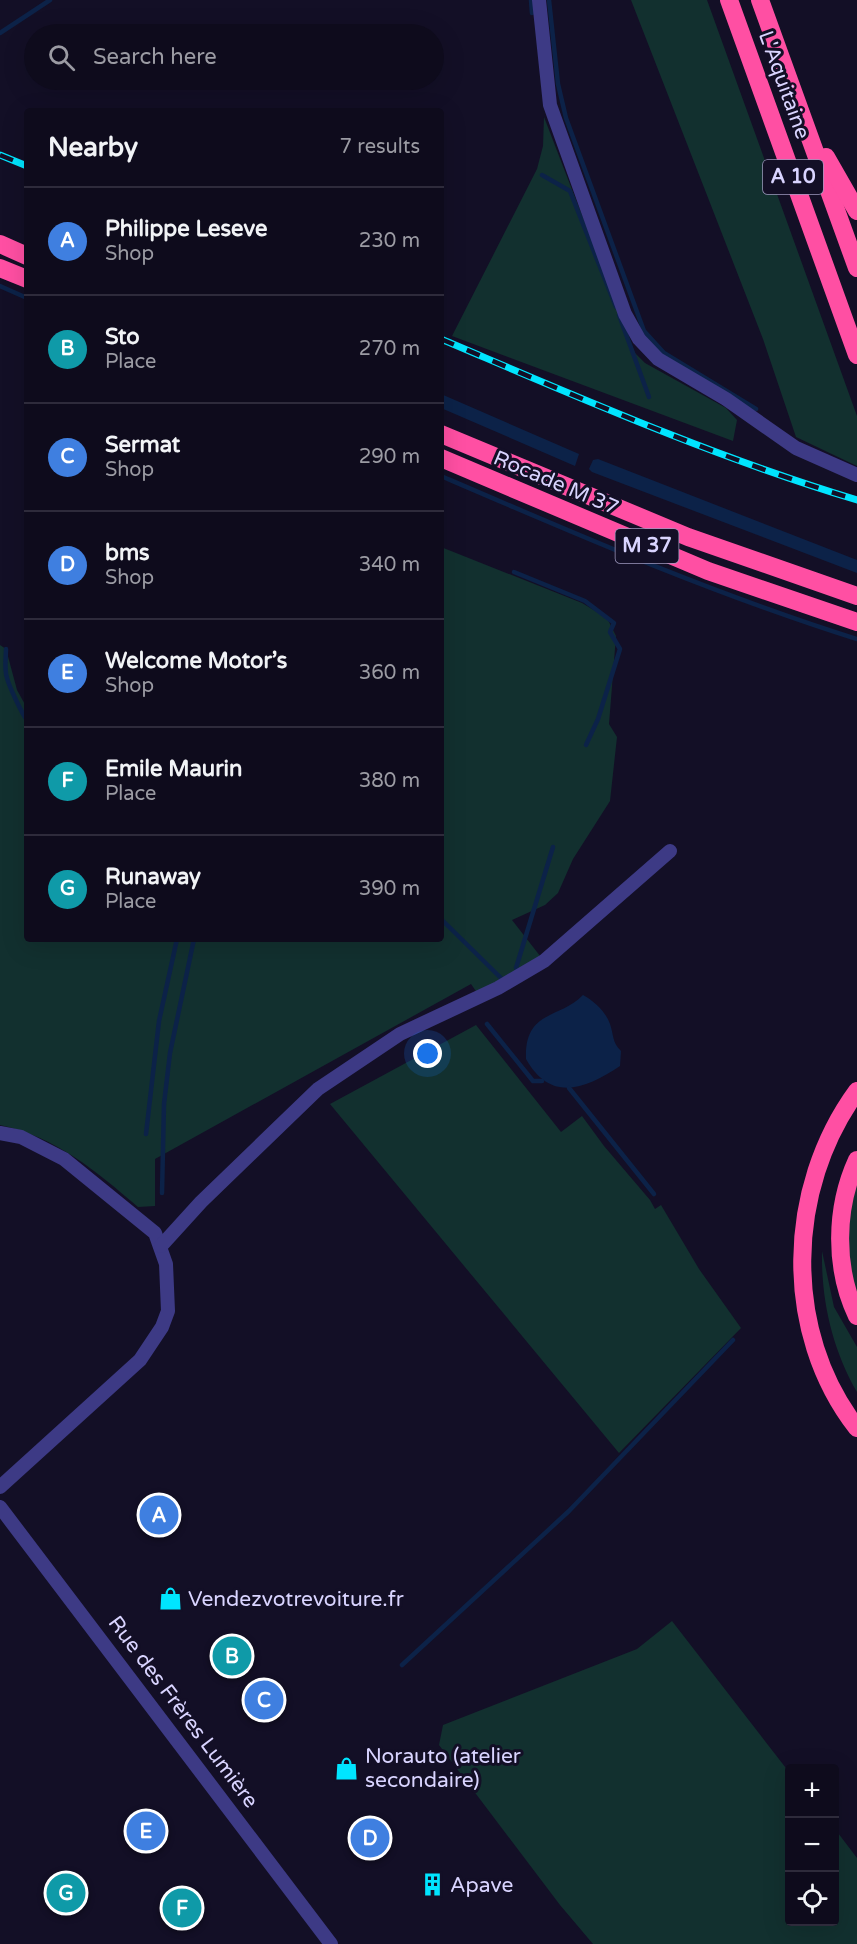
<!DOCTYPE html>
<html lang="en">
<head>
<meta charset="utf-8">
<style>
  body { margin:0; font-family:"Varela Round",sans-serif; background:#171425; color:#f1f3f6 }
  .controls { position:absolute; right:18px; bottom:18px; display:grid; overflow:hidden; border-radius:6px; box-shadow:0 6px 24px #0002 }
  .controls button { width:54px; height:54px; display:grid; place-items:center; padding:0; border:0; border-bottom:2px solid #2e2b3b; background:#0e0b1c; color:#f1f3f6; font:30px sans-serif }
  .you { position:absolute; left:428px; top:1054px; width:21px; height:21px; margin:-15px; border:4px solid #fff; border-radius:50%; background:#1a73e8; box-shadow:0 0 0 9px #1a73e833 }
  .badge { display:grid; place-items:center; width:39px; height:39px; border-radius:50%; background:#00e5ff; color:#fff; font-size:20px; font-weight:700 }
  .pin { position:absolute; translate:-50% -50%; border:3px solid #fff; box-shadow:0 2px 6px #0006 }
  .list { margin:0; padding:0; list-style:none }
  h2 { display:flex; justify-content:space-between; align-items:center; height:78px; margin:0; padding:0 24px; font-size:26px }
  h2 small { font-size:20px; font-weight:400; color:#9b9ba3 }
  .list li { display:grid; grid-template-columns:39px 1fr auto; gap:18px; align-items:center; box-sizing:border-box; height:108px; padding:0 24px; border-top:2px solid #2e2b3b }
  .list b { display:block; font-size:22px; white-space:nowrap }
  .list p { margin:0; font-size:20px; white-space:nowrap; color:#9b9ba3 }
  .list em { font-size:20px; font-style:normal; color:#9b9ba3 }
  .icon { flex:none; width:33px; height:33px; fill:none; stroke:currentColor; stroke-width:2; stroke-linecap:round; stroke-linejoin:round }
  .map { position:relative; flex:none; width:857px; height:1944px; overflow:hidden }
  .search { position:absolute; background:#0e0b1c; box-shadow:0 6px 24px #0002; left:24px; top:24px; width:420px; height:66px; display:flex; align-items:center; gap:15px; box-sizing:border-box; padding:0 21px; border-radius:33px; color:#9b9ba3; font-size:22px }
  .panel { position:absolute; background:#0e0b1c; box-shadow:0 6px 24px #0002; left:24px; top:108px; width:420px; height:834px; border-radius:6px }
  .map>svg:first-child { display:block }
  .green { fill:#12302f }
  .water { fill:#0c2248 }
  .lines { fill:none; stroke-linecap:round; stroke-linejoin:round }
  .stream { stroke:#0c2248; stroke-width:4.5 }
  .street { stroke:#3d3a85; stroke-width:14 }
  .highway { stroke:#ff4fa3; stroke-width:18 }
  .rail-casing { stroke:#00e5ff; stroke-width:7 }
  .rail { stroke:#130f26; stroke-width:4.5; stroke-dasharray:14; stroke-linecap:butt }
  .labels { text-anchor:middle; dominant-baseline:central; stroke-width:6; stroke-linejoin:round; paint-order:stroke }
  .shield { fill:#130f26; stroke:#9e99be; stroke-width:1.5 }
  .shield-label { font-size:20px; font-weight:bold; fill:#d9d4ff }
  .street-label { font-size:21px; fill:#d9d4ff; stroke:#130f26 }
  .poi-label { font-size:21px; fill:#d9d4ff; stroke:#130f26; text-anchor:start }
</style>
</head>
<body>
<div class="map">
<svg width="857" height="1944" viewBox="0 0 857 1944">
  <rect width="100%" height="100%" fill="#130f26"/>
  <!-- green -->
  <g class="green">
    <polygon points="631,0 707,0 857,416 857,466 796,437 763,339"/>
    <polygon points="544,117 635,353 645,363 726,408 737,420 733,441 452,336 537,169 543,146"/>
    <path d="M441 547 582 603 607 618 616 636 609 724 617 737 610 801 573 859 558 893 545 905 512 920 544 961 480 997 471 984 155 1159V1206L138 1207C96 1171 56 1137 0 1125V645L6 649 17 690 27 708V939H441Z"/>
    <polygon points="476,1025 561,1132 582,1116 604,1146 650,1200 655,1209 661,1205 699,1269 741,1328 619,1453 330,1104"/>
    <path d="M857 1177V1297C845 1249 844 1225 857 1177Z"/>
    <path d="M822 1251 834 1307 857 1347V1392C832 1349 821 1299 822 1251Z"/>
    <polygon points="672,1621 789,1772 790,1922 834,1922 835,1829 857,1858 857,1944 593,1944 560,1905 439,1745 443,1725 637,1649"/>
  </g>
  <!-- water -->
  <g class="water">
    <polygon points="441,394 579,454 575,466 441,408"/>
    <polygon points="598,459 857,560 857,573 592,472 589,469 593,460"/>
    <path d="M583 995C594 1001 606 1012 610 1024 614 1036 612 1042 621 1051L620 1066C585 1089 551 1103 526 1059 524 1010 560 1019 583 995Z"/>
  </g>
  <g class="lines">
    <!-- stream -->
    <g class="stream">
      <polyline points="531,0 532,13"/>
      <polyline points="549,0 558,84 566,118 644,331 664,353 756,409"/>
      <polyline points="0,33 50,0"/>
      <polyline points="542,175 570,191 616,307"/>
      <polyline points="0,286 27,298"/>
      <polyline points="619,315 649,397"/>
      <path d="M441 476C578 535 714 594 857 639"/>
      <polyline points="514,572 585,601 614,623 610,632 620,649 598,719 586,745"/>
      <path d="M6 649C6 658 4 669 7 678 9 686 22 714 27 720"/>
      <polyline points="441,919 502,979"/>
      <polyline points="516,968 553,847"/>
      <polyline points="487,1024 533,1081 542,1081"/>
      <polyline points="569,1088 654,1194"/>
      <polyline points="146,1134 159,1021 177,939"/>
      <polyline points="162,1193 164,1104 170,1053 194,939"/>
      <polyline points="402,1665 569,1511 733,1340"/>
    </g>
    <!-- street -->
    <g class="street">
      <polyline points="539,0 550,105 625,314 639,339 658,359 726,399 796,448 857,475"/>
      <polyline points="0,1133 21,1137 64,1159 155,1233 166,1264 168,1311 162,1327 140,1360 0,1487"/>
      <polyline points="161,1246 201,1202 318,1089 400,1034 498,988 544,961 670,851"/>
      <polyline points="0,1507 331,1944"/>
    </g>
    <!-- highway -->
    <g class="highway">
      <polyline points="729,0 857,355"/>
      <polyline points="760,0 857,268"/>
      <polyline points="826,157 857,211"/>
      <polyline points="0,244 27,256"/>
      <polyline points="0,268 27,279"/>
      <polyline points="441,434 688,537 857,596"/>
      <polyline points="441,458 708,571 857,622"/>
      <path d="M857 1091C786 1188 782 1332 857 1428"/>
      <path d="M857 1160C835 1208 834 1268 857 1316"/>
    </g>
    <defs>
      <g id="rail">
        <polyline points="0,155 27,166"/>
        <path d="M441 339C578 397 714 457 857 500"/>
      </g>
    </defs>
    <!-- rail casing -->
    <use href="#rail" class="rail-casing"/>
    <!-- rail -->
    <use href="#rail" class="rail"/>
  </g>
  <!-- icons -->
  <defs>
    <symbol id="shop-bare" viewBox="-9 -9 18 18"><path d="M-5-2.5h2.3a2.7 3.5 0 0 1 5.4 0H5L5.5 6h-11ZM-1.5-2.5h3a1.5 2.3 0 0 0-3 0Z" fill="#00e5ff" stroke="#130f26" stroke-width="2.5" paint-order="stroke"/></symbol>
    <symbol id="building-bare" viewBox="-9 -9 18 18"><path d="M-4-6H4V6H1V3H-1V6H-4ZM-2.5-4.3h1.7v1.8h-1.7ZM.8-4.3h1.7v1.8H.8ZM-2.5-1h1.7V.8h-1.7ZM.8-1h1.7V.8H.8Z" fill="#00e5ff" stroke="#130f26" stroke-width="2.5" paint-order="stroke"/></symbol>
  </defs>
  <g fill-rule="evenodd">
    <use href="#shop-bare" x="154" y="1582" width="33" height="33"/>
    <use href="#shop-bare" x="330" y="1752" width="33" height="33"/>
    <use href="#building-bare" x="416" y="1868" width="33" height="33"/>
  </g>
  <g class="labels">
    <!-- shield labels -->
    <g class="shield">
      <rect x="763" y="160" width="60" height="34" rx="4.5"/>
      <rect x="615.5" y="529" width="63" height="34" rx="4.5"/>
    </g>
    <g class="shield-label">
      <text x="793" y="177">A 10</text>
      <text x="647" y="546">M 37</text>
    </g>
    <!-- street labels -->
    <g class="street-label">
      <text transform="translate(784 85) rotate(70)">L'Aquitaine</text>
      <text transform="translate(556 483) rotate(23)">Rocade M 37</text>
      <text transform="translate(183 1712) rotate(53)">Rue des Frères Lumière</text>
    </g>
    <!-- poi labels -->
    <g class="poi-label">
      <text x="188" y="1599">Vendezvotrevoiture.fr</text>
      <text x="365" y="1756">Norauto (atelier<tspan x="365" dy="24">secondaire)</tspan></text>
      <text x="450" y="1885">Apave</text>
    </g>
  </g>
</svg>
<div class="controls">
<button>+</button>
<button>−</button>
<button><svg class="icon" aria-label="locate" viewBox="0 0 24 24"><circle cx="12" cy="12" r="6"/><path d="M12 2v4M12 18v4M2 12h4M18 12h4"/></svg></button>
</div>
<div class="you"></div>
<div class="pin badge" style="left:159px;top:1515px;background:#3f7fe0">A</div>
<div class="pin badge" style="left:232px;top:1656px;background:#0f9aa8">B</div>
<div class="pin badge" style="left:264px;top:1700px;background:#3f7fe0">C</div>
<div class="pin badge" style="left:370px;top:1838px;background:#3f7fe0">D</div>
<div class="pin badge" style="left:146px;top:1831px;background:#3f7fe0">E</div>
<div class="pin badge" style="left:182px;top:1908px;background:#0f9aa8">F</div>
<div class="pin badge" style="left:66px;top:1893px;background:#0f9aa8">G</div>
<div class="search"><svg class="icon" aria-label="search" viewBox="0 0 24 24"><circle cx="10" cy="10" r="6"/><path d="M15 15l6 6"/></svg>Search here</div>
<section class="panel">
<h2>Nearby<small>7 results</small></h2>
<ul class="list">
<li><span class="badge" style="background:#3f7fe0">A</span><div><b>Philippe Leseve</b><p>Shop</p></div><em>230 m</em></li>
<li><span class="badge" style="background:#0f9aa8">B</span><div><b>Sto</b><p>Place</p></div><em>270 m</em></li>
<li><span class="badge" style="background:#3f7fe0">C</span><div><b>Sermat</b><p>Shop</p></div><em>290 m</em></li>
<li><span class="badge" style="background:#3f7fe0">D</span><div><b>bms</b><p>Shop</p></div><em>340 m</em></li>
<li><span class="badge" style="background:#3f7fe0">E</span><div><b>Welcome Motor’s</b><p>Shop</p></div><em>360 m</em></li>
<li><span class="badge" style="background:#0f9aa8">F</span><div><b>Emile Maurin</b><p>Place</p></div><em>380 m</em></li>
<li><span class="badge" style="background:#0f9aa8">G</span><div><b>Runaway</b><p>Place</p></div><em>390 m</em></li>
</ul>
</section>
</div>
</body>
</html>
